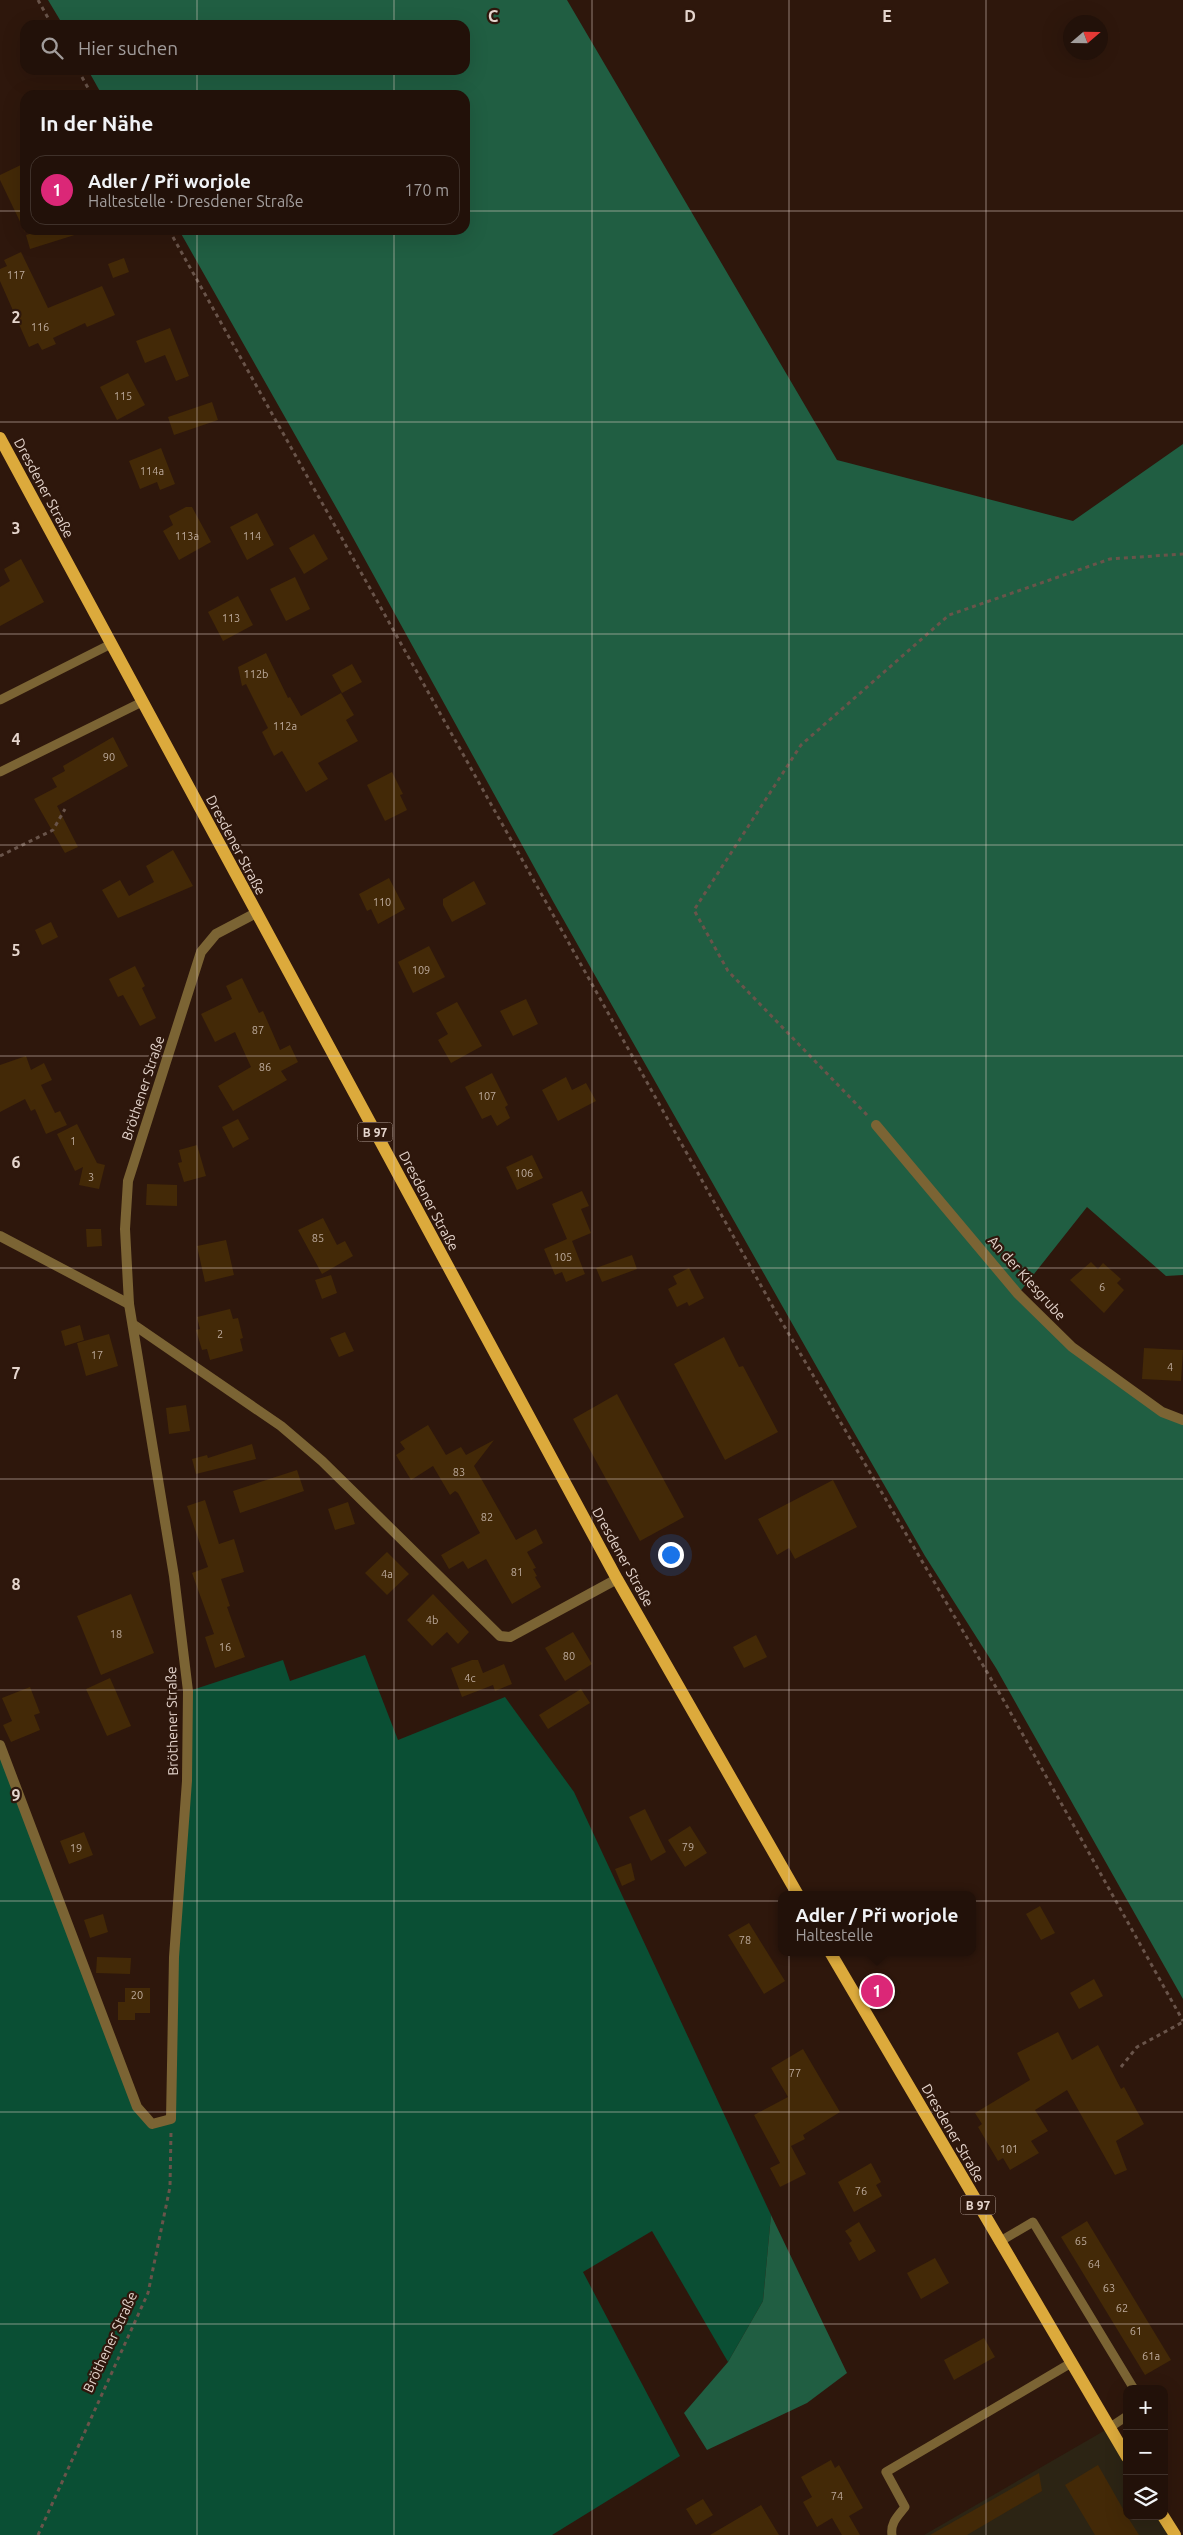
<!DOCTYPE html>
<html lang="de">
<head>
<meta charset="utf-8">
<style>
  body { margin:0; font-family:Ubuntu,sans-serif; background:#2e1f17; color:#f1f3f6 }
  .controls { position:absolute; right:15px; bottom:15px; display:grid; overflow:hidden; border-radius:10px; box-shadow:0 5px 20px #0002 }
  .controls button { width:45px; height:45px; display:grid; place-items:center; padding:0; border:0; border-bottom:1px solid #3f312a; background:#221109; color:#f1f3f6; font:25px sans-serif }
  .compass { position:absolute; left:1063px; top:15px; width:45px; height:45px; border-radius:50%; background:#221109; box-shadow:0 5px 20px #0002; rotate:70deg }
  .you { position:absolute; left:670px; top:1554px; width:18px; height:18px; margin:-12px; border:4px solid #fff; border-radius:50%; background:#1a73e8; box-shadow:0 0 0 8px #1a73e833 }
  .badge { display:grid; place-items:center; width:32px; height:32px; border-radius:50%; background:#db2777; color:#fff; font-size:16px; font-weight:700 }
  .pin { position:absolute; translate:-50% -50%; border:2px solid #fff; box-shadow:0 1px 5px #0006 }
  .popup { position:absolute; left:778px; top:1891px; width:198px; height:65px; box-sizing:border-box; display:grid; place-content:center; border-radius:10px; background:#221109; filter:drop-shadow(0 1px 4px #0005); font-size:16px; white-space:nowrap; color:#a29d9c }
  .popup b { font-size:19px; color:#f1f3f6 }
  .popup::after { content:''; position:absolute; left:50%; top:100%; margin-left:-10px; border:10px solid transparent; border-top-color:#221109 }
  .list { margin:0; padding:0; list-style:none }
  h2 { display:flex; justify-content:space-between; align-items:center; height:65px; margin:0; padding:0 20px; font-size:21px }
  h2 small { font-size:16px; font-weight:400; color:#a29d9c }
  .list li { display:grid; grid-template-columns:32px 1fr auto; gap:15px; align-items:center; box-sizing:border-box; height:70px; margin:0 10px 10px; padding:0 10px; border:1px solid #3f312a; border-radius:15px }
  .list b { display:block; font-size:19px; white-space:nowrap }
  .list p { margin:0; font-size:16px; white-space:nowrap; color:#a29d9c }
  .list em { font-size:16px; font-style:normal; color:#a29d9c }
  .icon { flex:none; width:28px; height:28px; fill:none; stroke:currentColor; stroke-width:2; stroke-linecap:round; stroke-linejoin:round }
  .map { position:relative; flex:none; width:1183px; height:2535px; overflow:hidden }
  .search { position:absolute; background:#221109; box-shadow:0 5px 20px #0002; left:20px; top:20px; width:450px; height:55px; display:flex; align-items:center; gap:12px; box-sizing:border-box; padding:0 18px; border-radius:15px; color:#a29d9c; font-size:19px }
  .panel { position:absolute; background:#221109; box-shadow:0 5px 20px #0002; left:20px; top:90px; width:450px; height:145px; border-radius:15px }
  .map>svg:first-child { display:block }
  .commercial { fill:#2c2414 }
  .green { fill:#0a4f34 }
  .forest { fill:#205e42 }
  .building { fill:#432907 }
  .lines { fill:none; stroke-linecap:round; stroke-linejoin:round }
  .path { stroke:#69544a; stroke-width:3; stroke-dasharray:4 4; stroke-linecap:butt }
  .lane { stroke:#7b6434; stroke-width:9 }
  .street { stroke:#7b6434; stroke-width:10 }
  .primary { stroke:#dcaa3c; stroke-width:12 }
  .grid { fill:none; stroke:#e5d5cd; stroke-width:1; stroke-opacity:0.55 }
  .labels { text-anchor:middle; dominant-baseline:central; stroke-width:4.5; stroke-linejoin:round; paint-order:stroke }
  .number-label { font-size:11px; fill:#bcaa9c }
  .shield { fill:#2e170c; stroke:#ae9c93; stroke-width:1 }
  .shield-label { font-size:12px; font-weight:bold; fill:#e5d5cd }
  .street-label { font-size:14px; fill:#e5d5cd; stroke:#2e170c }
  .grid-label { font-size:16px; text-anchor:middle; font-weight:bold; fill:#e5d5cd; stroke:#2e170c; stroke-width:4.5; stroke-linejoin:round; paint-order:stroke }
</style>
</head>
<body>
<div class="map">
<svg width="1183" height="2535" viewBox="0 0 1183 2535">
  <rect width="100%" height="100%" fill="#2e170c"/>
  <!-- commercial -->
  <polygon class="commercial" points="1109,2428 1127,2458 1127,2516 1162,2516 1173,2535 924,2535"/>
  <!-- green -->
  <polygon class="green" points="365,1655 398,1740 505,1697 574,1792 771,2215 763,2301 728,2362 652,2231 583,2272 680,2456 552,2535 0,2535 0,1745 137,2107 152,2124 171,2119 189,1691 283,1660 290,1681"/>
  <!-- forest -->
  <g class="forest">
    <polygon points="48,0 567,0 837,460 1073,521 1183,444 1183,1275 1166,1276 1087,1207 1019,1293 1072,1347 1162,1412 1183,1419 1183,1999 996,1668 925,1556 840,1408 554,903 341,516 179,230 465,230 465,95 102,95 88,70 465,70 465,25 63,25"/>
    <polygon points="771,2215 847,2373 807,2403 707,2450 684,2413 728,2362 763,2301"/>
  </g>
  <!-- building -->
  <g class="building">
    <polygon points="25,163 25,232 0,180 0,175"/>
    <polygon points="43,230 80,230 81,233 30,249 26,235"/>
    <polygon points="21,252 48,308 102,286 115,315 87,327 85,323 53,338 56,344 42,350 38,343 29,347 0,281 0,269 7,266 4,260"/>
    <polygon points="124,258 129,272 113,278 108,264"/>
    <polygon points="170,328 189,376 176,381 165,355 145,363 136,341"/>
    <polygon points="128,373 145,405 117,420 100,387"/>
    <polygon points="212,402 218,420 174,435 168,417"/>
    <polygon points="161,448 175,484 160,490 157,482 140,489 129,461"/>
    <polygon points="186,507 192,507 211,542 179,560 163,531 173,525 169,516"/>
    <polygon points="257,513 274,545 247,560 230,527"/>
    <polygon points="314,534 328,559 304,574 289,548"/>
    <polygon points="21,559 44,602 0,626 0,587 10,581 4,569"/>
    <polygon points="295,577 310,609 286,621 270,589"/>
    <polygon points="238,596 253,625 223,641 208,612"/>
    <polygon points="266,653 288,698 290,697 301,716 341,693 354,715 346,720 358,741 318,763 328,779 306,792 282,751 274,756 262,732 268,728 246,684 242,686 238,667"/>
    <polygon points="352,664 362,682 342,693 332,675"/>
    <polygon points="113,737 128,766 57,806 78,847 65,853 34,799 57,787 52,778 65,771 63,766"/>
    <polygon points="392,772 403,794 400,795 407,810 385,821 367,785"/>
    <polygon points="173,850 193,886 118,918 102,890 120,880 129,896 154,882 146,866"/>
    <polygon points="389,878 405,909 378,924 371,909 367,911 359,894"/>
    <polygon points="474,881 486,904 452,922 443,905 443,899"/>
    <polygon points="51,922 58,937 42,945 35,930"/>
    <polygon points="429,946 445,977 413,993 398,962"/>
    <polygon points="135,966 145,986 142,988 156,1018 140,1026 123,995 118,997 109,979"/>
    <polygon points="242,978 259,1013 263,1011 280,1050 290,1045 298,1062 281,1071 287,1080 233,1111 218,1086 251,1067 235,1032 215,1042 201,1014 232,999 226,986"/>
    <polygon points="526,999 538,1024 513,1036 500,1011"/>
    <polygon points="457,1002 482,1046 451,1063 438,1040 448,1034 436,1013"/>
    <polygon points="26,1056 31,1070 44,1063 52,1080 41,1085 55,1113 60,1111 67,1125 46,1134 35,1109 31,1111 25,1099 0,1112 0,1065"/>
    <polygon points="492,1073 508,1105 505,1107 510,1118 497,1126 491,1115 482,1119 465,1087"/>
    <polygon points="566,1077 572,1090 586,1083 596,1101 558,1121 542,1090"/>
    <polygon points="238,1119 249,1139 233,1148 222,1127"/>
    <polygon points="77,1124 97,1163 105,1165 99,1189 79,1185 83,1167 75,1171 57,1134"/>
    <polygon points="197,1145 206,1176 184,1182 178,1163 182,1162 179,1150"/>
    <polygon points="532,1155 543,1178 517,1190 506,1167"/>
    <polygon points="147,1184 177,1185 177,1206 146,1205"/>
    <polygon points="582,1191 589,1206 581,1209 591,1233 572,1241 585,1274 566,1282 562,1272 555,1275 544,1249 567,1239 552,1204"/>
    <polygon points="323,1218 337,1245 345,1241 353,1256 322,1274 298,1230"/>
    <polygon points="86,1229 101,1229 102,1246 87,1247"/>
    <polygon points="226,1240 234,1275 205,1282 197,1246"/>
    <polygon points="632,1255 637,1269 602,1282 596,1268"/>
    <polygon points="1091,1262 1098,1269 1103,1263 1121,1279 1117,1283 1124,1290 1104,1313 1070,1280"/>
    <polygon points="689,1268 704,1298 689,1306 687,1302 677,1307 668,1289 677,1284 673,1276"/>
    <polygon points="331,1275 337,1293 322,1299 315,1280"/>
    <polygon points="230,1309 233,1319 238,1318 243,1338 240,1339 243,1351 210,1360 207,1349 202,1350 196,1330 200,1329 197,1317"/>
    <polygon points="80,1325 84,1340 65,1346 61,1331"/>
    <polygon points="345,1332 354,1351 339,1357 330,1338"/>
    <polygon points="109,1334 118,1366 86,1376 77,1343"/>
    <polygon points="724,1337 739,1367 743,1366 778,1432 725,1460 674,1364"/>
    <polygon points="1144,1348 1183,1350 1181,1381 1142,1379"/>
    <polygon points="617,1394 684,1517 640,1541 573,1419"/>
    <polygon points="186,1405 190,1431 169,1434 166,1408"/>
    <polygon points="428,1425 446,1455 461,1447 466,1455 494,1440 474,1466 516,1540 536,1529 543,1543 527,1552 536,1568 533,1569 537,1576 535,1577 541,1587 512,1604 486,1559 468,1569 463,1561 449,1569 441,1555 480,1533 458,1493 455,1491 450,1495 433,1466 411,1480 396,1455 405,1449 400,1442"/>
    <polygon points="252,1444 256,1459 196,1474 192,1459 207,1455 208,1458"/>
    <polygon points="297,1470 304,1491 240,1513 233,1491"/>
    <polygon points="833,1480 857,1527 795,1559 789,1548 777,1555 758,1519"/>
    <polygon points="205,1500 219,1544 234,1539 244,1572 221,1579 230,1606 227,1607 245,1657 215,1668 205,1637 214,1634 192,1573 208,1567 187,1506"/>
    <polygon points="348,1502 355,1524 335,1530 328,1509"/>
    <polygon points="387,1552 409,1574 387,1595 365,1573"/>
    <polygon points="131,1594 154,1653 101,1675 77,1616"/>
    <polygon points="433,1594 469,1632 458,1644 447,1632 432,1646 407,1620"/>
    <polygon points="573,1632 592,1664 565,1681 545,1648"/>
    <polygon points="756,1635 767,1657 744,1668 733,1647"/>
    <polygon points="472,1660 478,1660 483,1673 504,1664 512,1684 495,1691 493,1685 462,1697 451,1668"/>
    <polygon points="110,1678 131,1726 107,1736 86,1689"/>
    <polygon points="30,1687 40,1713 34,1715 40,1730 11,1742 3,1725 12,1721 2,1698"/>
    <polygon points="581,1689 590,1703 548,1729 539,1715"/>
    <polygon points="645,1809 666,1852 651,1861 629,1817"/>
    <polygon points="690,1826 707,1853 685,1867 668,1840"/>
    <polygon points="84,1832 93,1855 69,1864 60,1841"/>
    <polygon points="631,1863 635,1880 622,1886 615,1869"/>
    <polygon points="1040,1906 1055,1933 1041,1940 1026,1914"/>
    <polygon points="103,1914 108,1932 90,1938 84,1920"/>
    <polygon points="749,1923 785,1981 764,1994 728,1935"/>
    <polygon points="97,1957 131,1958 130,1974 96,1973"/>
    <polygon points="1094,1979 1103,1996 1079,2009 1070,1993"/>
    <polygon points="125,1988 150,1988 150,2013 135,2013 135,2020 118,2020 118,2002 125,2002"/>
    <polygon points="1058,2032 1072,2060 1098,2045 1121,2089 1124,2087 1144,2124 1116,2141 1127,2170 1115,2175 1067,2090 1035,2110 1048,2131 1031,2141 1039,2153 1010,2170 1003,2158 998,2161 978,2127 982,2124 975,2113 1030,2080 1017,2053"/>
    <polygon points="803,2049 840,2112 803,2135 805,2139 791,2146 806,2174 780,2187 770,2168 780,2163 754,2115 788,2097 771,2068"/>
    <polygon points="871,2163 881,2182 876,2185 882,2196 854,2212 838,2182"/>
    <polygon points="1087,2221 1171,2360 1145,2375 1061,2237"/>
    <polygon points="859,2222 876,2251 859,2261 849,2243 852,2241 845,2231"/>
    <polygon points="935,2258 949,2283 921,2299 907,2273"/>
    <polygon points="984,2338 995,2357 954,2380 944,2360"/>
    <polygon points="831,2460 835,2468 839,2465 863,2508 849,2516 860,2535 842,2535 832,2518 817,2527 803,2502 812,2497 801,2477"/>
    <polygon points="1098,2465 1127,2516 1139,2535 1095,2535 1065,2485"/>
    <polygon points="1039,2473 1042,2491 967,2535 930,2535"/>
    <polygon points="703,2499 713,2515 696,2525 686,2509"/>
    <polygon points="761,2505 779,2535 710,2535"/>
  </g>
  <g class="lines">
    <!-- path -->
    <g class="path">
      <polyline points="38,0 52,25"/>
      <polyline points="78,70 92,95"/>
      <polyline points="169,230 773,1307 1004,1701 1183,2021"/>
      <polyline points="0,856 53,830 65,809"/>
      <polyline points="867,1115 728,971 694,910 801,745 949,615 1110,559 1183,554"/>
      <polyline points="1121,2067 1137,2047 1183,2022"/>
      <polyline points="38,2535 148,2293 170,2187 171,2132"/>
    </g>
    <!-- lane -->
    <g class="lane">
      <polyline points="0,700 111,644"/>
      <polyline points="0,772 142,702"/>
      <polyline points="999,2242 1033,2222 1134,2389"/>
      <polyline points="1109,2428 1127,2416"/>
      <path d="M892 2535C890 2523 898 2516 905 2507L886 2472 1071 2363"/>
    </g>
    <!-- street -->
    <g class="street">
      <polyline points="876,1125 1018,1294 1072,1347 1162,1412 1183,1420"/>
      <polyline points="0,1236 129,1304"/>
      <polyline points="134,1325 281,1426 322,1461 500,1636 510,1637 617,1579"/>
      <polyline points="0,1745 137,2107 152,2124 171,2119 174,1957 187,1781 188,1691 174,1576 129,1304 125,1229 128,1181 201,952 216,934 256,913"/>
    </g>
    <!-- primary -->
    <g class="primary">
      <polyline points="0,438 617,1579 798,1895"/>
      <polyline points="830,1952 1127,2457"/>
      <polyline points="1163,2516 1175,2535"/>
    </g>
  </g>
  <!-- grid -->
  <path class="grid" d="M197 0V25M394 0V25M592 0V2535M789 0V2535M986 0V2535M197 70V95M394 70V95M0 211H25M465 211H1183M197 230V2535M394 230V2535M0 422H1183M0 634H1183M0 845H1183M0 1056H1183M0 1268H1183M0 1479H1183M0 1690H1183M0 1901H1183M0 2112H1183M0 2324H1183"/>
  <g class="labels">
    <!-- number labels -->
    <g class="number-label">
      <text x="16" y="275">117</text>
      <text x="40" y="327">116</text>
      <text x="123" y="396">115</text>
      <text x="152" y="471">114a</text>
      <text x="187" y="536">113a</text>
      <text x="252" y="536">114</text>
      <text x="231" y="618">113</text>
      <text x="256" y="674">112b</text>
      <text x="285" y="726">112a</text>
      <text x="109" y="757">90</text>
      <text x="382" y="902">110</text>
      <text x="421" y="970">109</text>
      <text x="258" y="1030">87</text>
      <text x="265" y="1067">86</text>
      <text x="487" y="1096">107</text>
      <text x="73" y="1141">1</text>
      <text x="524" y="1173">106</text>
      <text x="91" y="1177">3</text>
      <text x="318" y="1238">85</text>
      <text x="563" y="1257">105</text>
      <text x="1102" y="1287">6</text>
      <text x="220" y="1334">2</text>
      <text x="97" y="1355">17</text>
      <text x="1170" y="1367">4</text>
      <text x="459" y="1472">83</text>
      <text x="487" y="1517">82</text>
      <text x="517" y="1572">81</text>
      <text x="387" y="1574">4a</text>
      <text x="432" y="1620">4b</text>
      <text x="116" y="1634">18</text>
      <text x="225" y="1647">16</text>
      <text x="569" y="1656">80</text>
      <text x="470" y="1678">4c</text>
      <text x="688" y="1847">79</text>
      <text x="76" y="1848">19</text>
      <text x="745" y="1940">78</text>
      <text x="137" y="1995">20</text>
      <text x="795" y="2073">77</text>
      <text x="1009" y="2149">101</text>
      <text x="861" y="2191">76</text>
      <text x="1081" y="2241">65</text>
      <text x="1094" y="2264">64</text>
      <text x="1109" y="2288">63</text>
      <text x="1122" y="2308">62</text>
      <text x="1136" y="2331">61</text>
      <text x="1151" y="2356">61a</text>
      <text x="837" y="2496">74</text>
    </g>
    <!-- shield labels -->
    <g class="shield">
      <rect x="357.5" y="1122.5" width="35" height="19" rx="4"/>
      <rect x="960.5" y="2195.5" width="35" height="19" rx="4"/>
    </g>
    <g class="shield-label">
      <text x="375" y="1132">B 97</text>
      <text x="978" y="2205">B 97</text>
    </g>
    <!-- street labels -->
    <g class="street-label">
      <text transform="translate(44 488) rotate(62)">Dresdener Straße</text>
      <text transform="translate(236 845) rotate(62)">Dresdener Straße</text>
      <text transform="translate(143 1088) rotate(-72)">Bröthener Straße</text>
      <text transform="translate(429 1201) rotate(62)">Dresdener Straße</text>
      <text transform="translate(1027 1278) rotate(48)">An der Kiesgrube</text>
      <text transform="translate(623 1557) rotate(61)">Dresdener Straße</text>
      <text transform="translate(172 1721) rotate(-91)">Bröthener Straße</text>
      <text transform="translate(953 2133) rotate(60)">Dresdener Straße</text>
      <text transform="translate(110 2342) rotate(-65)">Bröthener Straße</text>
    </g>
  </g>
  <g class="grid-label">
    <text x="493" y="22">C</text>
    <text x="690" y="22">D</text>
    <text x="887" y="22">E</text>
    <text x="16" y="323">2</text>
    <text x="16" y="534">3</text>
    <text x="16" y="745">4</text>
    <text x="16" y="956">5</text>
    <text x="16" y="1168">6</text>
    <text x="16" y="1379">7</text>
    <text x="16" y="1590">8</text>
    <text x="16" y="1801">9</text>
  </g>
</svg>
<div class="controls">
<button>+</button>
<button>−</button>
<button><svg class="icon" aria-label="layers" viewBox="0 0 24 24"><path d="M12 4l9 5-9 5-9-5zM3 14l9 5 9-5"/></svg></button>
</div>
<svg class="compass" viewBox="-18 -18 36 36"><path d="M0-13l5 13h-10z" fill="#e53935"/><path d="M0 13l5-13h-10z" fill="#a29d9c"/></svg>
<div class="you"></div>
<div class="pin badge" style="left:877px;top:1991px">1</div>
<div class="popup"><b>Adler / Při worjole</b>Haltestelle</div>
<div class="search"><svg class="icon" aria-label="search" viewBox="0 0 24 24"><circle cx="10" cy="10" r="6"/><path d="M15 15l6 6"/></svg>Hier suchen</div>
<section class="panel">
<h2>In der Nähe<small></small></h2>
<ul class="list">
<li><span class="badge">1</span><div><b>Adler / Při worjole</b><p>Haltestelle · Dresdener Straße</p></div><em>170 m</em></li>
</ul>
</section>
</div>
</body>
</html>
